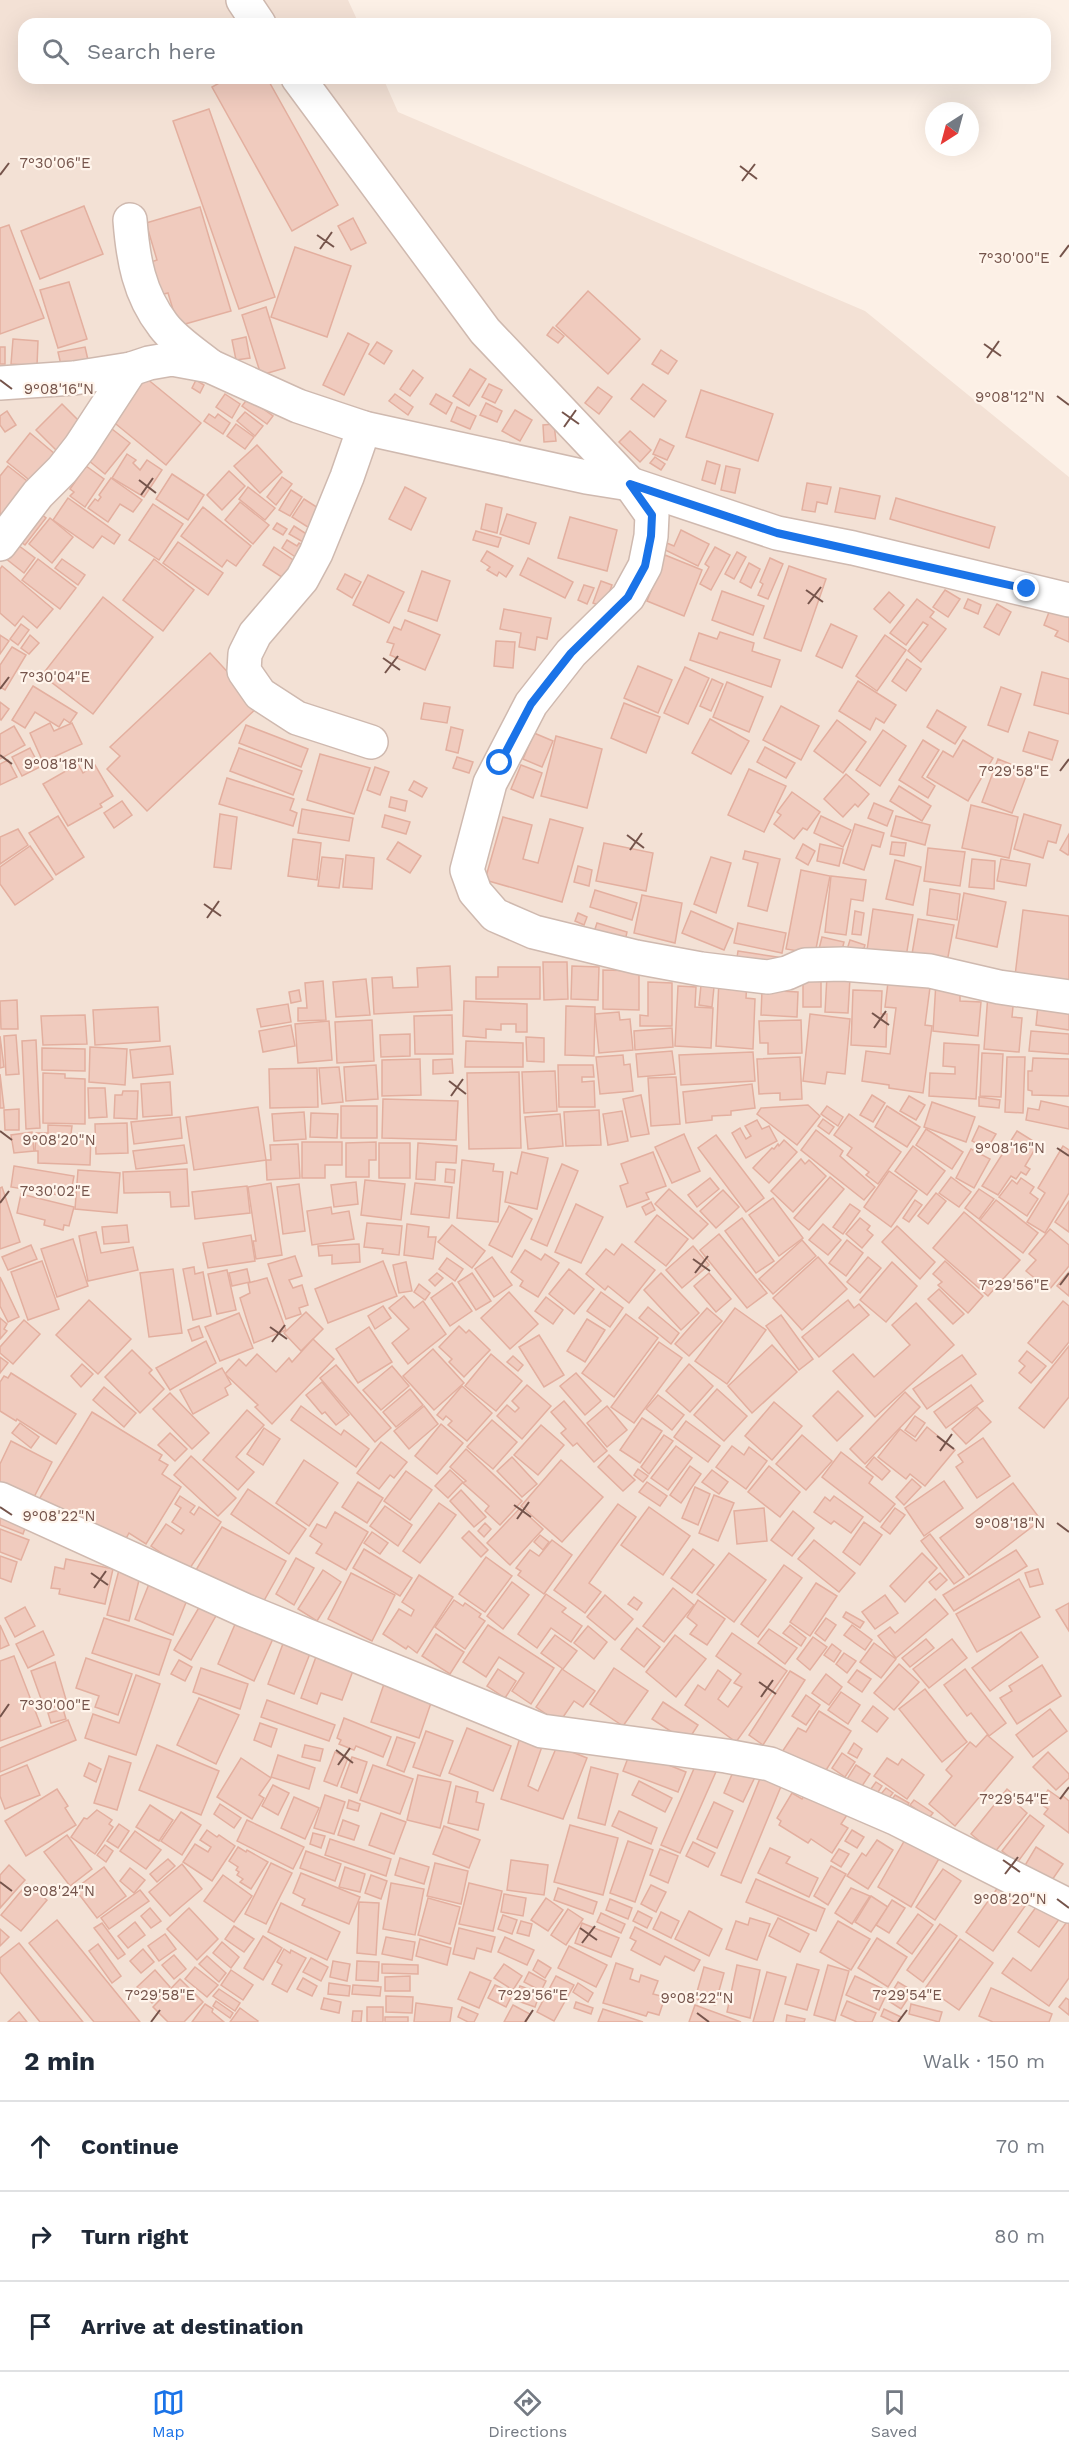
<!DOCTYPE html>
<html lang="en">
<head>
<meta charset="utf-8">
<style>
  body { margin:0; font-family:"Work Sans",sans-serif; background:#f2f2f3; color:#1f2937 }
  .compass { position:absolute; left:925px; top:102px; width:54px; height:54px; border-radius:50%; background:#fff; box-shadow:0 6px 24px #0002; rotate:216deg }
  .stop { position:absolute; width:18px; height:18px; margin:-14px; border:4px solid #1a73e8; border-radius:50%; background:#fff }
  .stop.end { background:#1a73e8; border-color:#fff; box-shadow:0 2px 6px #0008 }
  .list { margin:0; padding:0; list-style:none }
  h2 { display:flex; justify-content:space-between; align-items:center; height:78px; margin:0; padding:0 24px; font-size:26px }
  h2 small { font-size:20px; font-weight:400; color:#747a83 }
  .list li { display:grid; grid-template-columns:39px 1fr auto; gap:18px; align-items:center; box-sizing:border-box; height:90px; padding:0 24px; border-top:2px solid #e0e1e3 }
  .list b { display:block; font-size:22px; white-space:nowrap }
  .list em { font-size:20px; font-style:normal; color:#747a83 }
  .icon { flex:none; width:33px; height:33px; fill:none; stroke:currentColor; stroke-width:2; stroke-linecap:round; stroke-linejoin:round }
  .map { position:relative; flex:none; width:1069px; height:2022px; overflow:hidden }
  .search { position:absolute; background:#fff; box-shadow:0 6px 24px #0002; left:18px; right:18px; top:18px; height:66px; display:flex; align-items:center; gap:15px; box-sizing:border-box; padding:0 21px; border-radius:18px; color:#747a83; font-size:22px }
  .sheet { height:348px; background:#fff }
  nav { display:flex; justify-content:space-around; align-items:center; box-sizing:border-box; height:84px; border-top:2px solid #e0e1e3; background:#fff; font-size:16px; color:#747a83 }
  nav a { display:grid; justify-items:center; gap:3px }
  nav .on { color:#1a73e8 }
  .map>svg:first-child { display:block }
  .residential { fill:#f3e1d5 }
  .building { fill:#f0cbbe; stroke:#e3af9f; stroke-width:1.5 }
  .lines { fill:none; stroke-linecap:round; stroke-linejoin:round }
  .minor-casing { stroke:#cfb9af; stroke-width:36 }
  .minor { stroke:#fff; stroke-width:33 }
  .route { stroke:#1a73e8; stroke-width:8 }
  .ticks { fill:none; stroke:#75544b; stroke-width:2 }
  .ticks-label { font-size:15px; text-anchor:middle; fill:#75544b; stroke:#fff5ec; stroke-width:4.5; stroke-linejoin:round; paint-order:stroke }
</style>
</head>
<body>
<div class="map">
<svg width="1069" height="2022" viewBox="0 0 1069 2022">
  <rect width="100%" height="100%" fill="#fcf0e6"/>
  <!-- residential -->
  <polygon class="residential" points="0,0 348,0 359,24 24,24 24,78 383,78 398,112 865,311 1069,477 1069,2022 0,2022"/>
  <!-- building -->
  <g class="building">
    <polygon points="228,78 267,78 338,205 292,231 212,87"/>
    <polygon points="209,109 275,297 239,309 173,121"/>
    <polygon points="84,206 103,254 40,279 21,231"/>
    <polygon points="200,207 231,311 178,326 168,293 160,295 151,262 157,260 146,223"/>
    <polygon points="353,218 366,243 351,250 338,226"/>
    <polygon points="9,225 44,318 0,334 0,228"/>
    <polygon points="295,247 351,266 327,337 271,317"/>
    <polygon points="69,282 87,339 58,348 40,290"/>
    <polygon points="588,291 640,339 608,374 556,326"/>
    <polygon points="266,307 285,368 261,375 242,315"/>
    <polygon points="553,327 564,336 558,343 547,335"/>
    <polygon points="348,333 369,344 344,395 323,385"/>
    <polygon points="246,337 250,358 236,360 232,340"/>
    <polygon points="13,339 38,341 37,366 11,364"/>
    <polygon points="377,342 392,351 384,364 369,354"/>
    <rect x="0" y="347" width="5" height="17"/>
    <polygon points="85,347 88,360 61,365 58,352"/>
    <polygon points="661,350 677,361 668,374 652,364"/>
    <polygon points="470,369 486,379 469,406 453,396"/>
    <polygon points="413,370 423,378 410,396 400,389"/>
    <polygon points="146,378 201,423 166,465 111,420"/>
    <polygon points="196,380 204,385 200,393 192,388"/>
    <polygon points="489,384 502,390 495,403 482,397"/>
    <polygon points="643,384 666,401 654,417 631,399"/>
    <polygon points="598,387 612,397 599,414 585,403"/>
    <polygon points="701,390 773,414 758,461 686,437"/>
    <polygon points="225,394 240,404 232,418 216,407"/>
    <polygon points="395,394 413,407 408,415 389,401"/>
    <polygon points="436,394 452,403 446,414 430,404"/>
    <polygon points="248,398 273,416 267,424 242,406"/>
    <polygon points="486,403 502,411 497,422 480,415"/>
    <polygon points="62,404 85,427 59,453 36,430"/>
    <polygon points="457,407 476,416 470,429 451,421"/>
    <polygon points="515,410 532,420 520,441 502,431"/>
    <polygon points="7,411 16,425 5,432 0,425 0,416"/>
    <polygon points="245,412 263,426 255,436 237,421"/>
    <polygon points="209,414 215,418 218,414 230,423 223,434 204,421"/>
    <polygon points="236,424 254,437 245,449 227,436"/>
    <polygon points="554,424 556,441 544,442 543,425"/>
    <polygon points="112,429 130,443 105,474 88,460"/>
    <polygon points="630,431 651,450 640,462 619,442"/>
    <polygon points="30,433 61,459 38,487 7,462"/>
    <polygon points="660,439 674,446 667,460 653,454"/>
    <polygon points="257,445 282,472 260,493 234,466"/>
    <polygon points="127,454 136,460 133,463 140,470 147,460 162,470 144,497 112,478"/>
    <polygon points="655,457 665,464 661,470 650,463"/>
    <polygon points="707,461 720,465 715,484 702,480"/>
    <polygon points="8,466 36,488 10,521 0,513 0,476"/>
    <polygon points="86,466 104,479 85,507 70,496 74,492 70,489"/>
    <polygon points="726,466 740,469 735,493 721,490"/>
    <polygon points="229,471 245,486 222,510 207,495"/>
    <polygon points="172,474 204,495 188,520 156,499"/>
    <polygon points="282,477 292,484 276,505 267,497"/>
    <polygon points="111,478 142,500 133,512 120,504 108,522 88,508 95,499 98,501 101,497 99,495"/>
    <polygon points="807,483 831,487 827,504 817,502 815,512 802,510"/>
    <polygon points="248,487 275,508 265,520 239,499"/>
    <polygon points="405,487 426,498 411,530 389,519"/>
    <polygon points="840,488 880,496 875,519 835,512"/>
    <polygon points="291,490 302,497 290,516 279,510"/>
    <polygon points="68,498 120,535 114,544 102,536 93,548 53,520"/>
    <polygon points="896,498 995,527 989,548 890,519"/>
    <polygon points="304,499 326,513 314,531 292,517"/>
    <polygon points="240,502 269,525 253,544 225,520"/>
    <polygon points="153,504 183,524 159,560 129,540"/>
    <polygon points="486,504 502,508 497,533 481,529"/>
    <polygon points="32,507 46,518 25,545 11,534"/>
    <polygon points="203,507 251,546 236,566 227,560 222,567 181,536"/>
    <polygon points="507,514 536,523 529,544 500,534"/>
    <polygon points="570,517 617,530 607,571 558,558"/>
    <polygon points="50,518 73,537 52,563 29,544"/>
    <polygon points="277,523 287,529 283,535 273,529"/>
    <polygon points="294,526 308,535 303,542 289,534"/>
    <polygon points="681,530 709,544 698,566 659,547 662,541 674,546"/>
    <polygon points="476,531 501,538 498,547 473,540"/>
    <polygon points="10,539 35,558 24,573 0,554"/>
    <polygon points="287,540 297,546 299,543 308,548 300,560 282,548"/>
    <polygon points="178,542 223,573 208,595 163,563"/>
    <polygon points="274,547 302,566 291,583 263,565"/>
    <polygon points="715,547 730,555 711,590 700,584 709,567 705,564"/>
    <polygon points="487,551 513,566 506,577 499,572 497,576 487,570 490,567 481,561"/>
    <polygon points="737,552 746,557 734,579 725,574"/>
    <polygon points="665,555 702,570 684,616 647,601"/>
    <polygon points="528,558 573,582 565,598 520,575"/>
    <polygon points="770,558 783,564 768,599 758,595 763,584 760,582"/>
    <polygon points="38,559 76,588 60,609 22,580"/>
    <polygon points="62,559 85,575 78,585 55,568"/>
    <polygon points="154,559 194,590 163,631 123,600"/>
    <polygon points="749,563 760,569 751,588 740,582"/>
    <polygon points="2,566 53,609 37,628 23,616 15,626 0,613 0,569"/>
    <polygon points="789,566 826,579 801,651 764,638"/>
    <polygon points="422,571 450,581 437,621 408,611"/>
    <polygon points="345,574 361,582 352,598 337,589"/>
    <polygon points="368,575 404,592 389,623 353,605"/>
    <polygon points="601,581 612,585 604,607 593,603"/>
    <polygon points="584,585 594,588 587,604 578,600"/>
    <polygon points="945,590 960,599 948,617 933,607"/>
    <polygon points="722,591 764,606 753,635 712,620"/>
    <polygon points="889,592 904,605 890,623 874,609"/>
    <polygon points="103,597 153,637 93,714 42,675"/>
    <polygon points="917,599 934,612 930,617 946,629 921,662 908,651 928,625 923,622 906,645 890,633"/>
    <polygon points="968,599 981,605 978,614 964,608"/>
    <polygon points="997,604 1011,612 999,635 984,627"/>
    <polygon points="1051,607 1069,615 1069,642 1055,636 1058,631 1044,625"/>
    <polygon points="504,609 551,618 547,639 537,637 535,650 519,647 521,633 500,629"/>
    <polygon points="405,620 440,635 425,670 390,655 394,644 387,642 394,627 401,630"/>
    <polygon points="21,624 29,630 18,645 10,639"/>
    <polygon points="831,624 857,636 842,668 816,656"/>
    <polygon points="720,632 754,643 752,651 780,660 771,687 690,660 699,633 717,639"/>
    <polygon points="0,635 9,641 0,654"/>
    <polygon points="30,635 39,643 29,654 21,648"/>
    <polygon points="885,635 906,650 877,691 856,676"/>
    <polygon points="496,641 515,642 513,668 494,666"/>
    <polygon points="12,647 26,655 5,690 0,687 0,665"/>
    <polygon points="210,653 259,706 147,811 107,769 120,756 110,747"/>
    <polygon points="907,659 921,669 906,691 892,681"/>
    <polygon points="638,666 672,680 658,713 624,698"/>
    <polygon points="685,667 709,678 688,724 664,713"/>
    <polygon points="1042,672 1069,679 1069,714 1034,705"/>
    <polygon points="712,679 723,684 711,711 700,706"/>
    <polygon points="858,681 896,705 884,723 876,718 870,730 839,711"/>
    <polygon points="727,682 763,697 749,732 713,717"/>
    <polygon points="33,686 77,713 70,723 64,719 59,727 35,712 25,728 12,720"/>
    <polygon points="1001,687 1021,694 1008,732 988,725"/>
    <polygon points="0,702 9,709 1,720 0,719"/>
    <polygon points="424,703 450,707 447,723 421,719"/>
    <polygon points="624,703 660,717 646,753 611,738"/>
    <polygon points="781,706 819,726 801,760 763,740"/>
    <polygon points="937,710 966,727 955,744 927,727"/>
    <polygon points="710,719 749,741 731,774 692,753"/>
    <polygon points="837,720 866,742 843,773 814,751"/>
    <polygon points="50,723 54,731 72,723 82,744 43,762 30,733"/>
    <polygon points="246,725 308,749 301,767 239,743"/>
    <polygon points="14,726 25,745 0,759 0,734"/>
    <polygon points="451,727 463,730 458,753 446,750"/>
    <polygon points="883,730 906,746 880,786 856,770"/>
    <polygon points="1029,732 1058,741 1052,760 1023,751"/>
    <polygon points="534,733 553,741 542,767 523,759"/>
    <polygon points="556,736 602,749 587,808 541,796"/>
    <polygon points="923,740 939,750 922,777 935,786 928,798 899,780"/>
    <polygon points="963,740 993,758 968,801 927,777 943,751 953,757"/>
    <polygon points="765,747 795,763 786,778 757,762"/>
    <polygon points="30,748 40,767 22,776 12,757"/>
    <polygon points="239,748 302,771 293,795 230,771"/>
    <polygon points="320,754 370,768 354,814 307,800"/>
    <polygon points="457,757 473,762 469,773 453,768"/>
    <polygon points="998,759 1028,771 1012,813 982,802"/>
    <polygon points="8,760 17,777 0,785 0,764"/>
    <polygon points="78,764 83,773 95,765 113,796 100,804 102,807 68,826 43,784"/>
    <polygon points="521,765 542,773 533,798 511,789"/>
    <polygon points="375,767 389,772 380,795 367,790"/>
    <polygon points="749,769 786,786 764,832 728,815"/>
    <polygon points="846,774 869,794 858,807 855,804 843,817 824,799"/>
    <polygon points="227,778 294,799 290,810 297,813 293,826 219,804"/>
    <polygon points="414,781 427,788 422,797 409,790"/>
    <polygon points="899,786 931,806 922,821 890,801"/>
    <polygon points="792,792 820,812 807,830 803,828 794,839 774,824 781,815 777,812"/>
    <polygon points="391,797 407,801 405,811 389,807"/>
    <polygon points="122,801 132,815 114,828 104,813"/>
    <polygon points="874,803 893,811 887,826 868,818"/>
    <polygon points="971,805 1018,817 1009,858 962,848"/>
    <polygon points="302,809 353,818 349,841 298,833"/>
    <polygon points="220,814 237,817 231,869 214,867"/>
    <polygon points="1024,814 1061,825 1056,843 1048,841 1043,858 1014,849"/>
    <polygon points="385,815 410,822 406,834 382,827"/>
    <polygon points="58,816 84,857 56,875 29,833"/>
    <polygon points="821,816 851,830 843,847 814,833"/>
    <polygon points="896,816 930,825 925,845 891,836"/>
    <polygon points="503,817 532,825 523,859 538,863 550,819 583,828 562,902 485,880"/>
    <polygon points="855,824 884,833 880,847 872,845 864,870 843,863"/>
    <polygon points="18,829 28,845 0,864 0,837"/>
    <polygon points="1069,834 1069,854 1068,855 1060,850"/>
    <polygon points="293,839 321,843 317,880 288,876"/>
    <polygon points="398,842 421,856 410,873 387,859"/>
    <polygon points="892,842 906,843 904,856 890,854"/>
    <polygon points="604,843 653,853 646,891 596,881"/>
    <polygon points="803,844 815,851 808,865 796,858"/>
    <polygon points="820,844 843,849 839,866 817,861"/>
    <polygon points="30,846 53,879 15,905 0,884 0,867"/>
    <polygon points="928,848 965,852 960,886 924,881"/>
    <polygon points="745,851 780,859 767,911 748,906 758,863 743,859"/>
    <polygon points="346,855 374,858 372,889 343,887"/>
    <polygon points="322,857 343,859 339,888 318,886"/>
    <polygon points="711,857 731,863 716,913 694,904"/>
    <polygon points="972,859 995,861 994,889 969,887"/>
    <polygon points="1001,859 1030,864 1026,886 997,881"/>
    <polygon points="895,860 921,867 913,905 886,899"/>
    <polygon points="578,866 592,870 589,886 574,882"/>
    <polygon points="801,870 830,876 815,954 786,949"/>
    <polygon points="831,876 866,880 863,901 851,899 846,935 825,932"/>
    <polygon points="930,889 960,894 957,920 927,915"/>
    <polygon points="595,890 637,903 632,920 590,907"/>
    <polygon points="964,893 1006,902 997,947 956,938"/>
    <polygon points="642,895 682,903 675,943 634,933"/>
    <polygon points="873,909 913,915 905,963 866,957"/>
    <polygon points="1023,910 1069,916 1069,988 1014,984"/>
    <polygon points="691,911 733,929 724,950 682,933"/>
    <polygon points="855,911 864,913 861,935 852,934"/>
    <polygon points="578,913 587,917 584,925 575,921"/>
    <polygon points="918,919 954,925 947,962 912,954"/>
    <polygon points="597,923 627,932 623,950 593,935"/>
    <polygon points="738,923 786,933 782,953 734,943"/>
    <polygon points="822,937 844,942 841,954 819,949"/>
    <polygon points="850,940 865,945 860,961 845,956"/>
    <polygon points="738,951 783,958 781,971 736,964"/>
    <polygon points="543,962 567,962 568,999 544,1000"/>
    <polygon points="450,966 452,1010 374,1014 372,978 392,977 393,988 418,987 417,968"/>
    <polygon points="572,966 599,967 598,1000 571,999"/>
    <polygon points="498,967 540,967 540,999 476,999 476,977 498,977"/>
    <polygon points="603,970 639,971 639,1010 603,1009"/>
    <polygon points="889,974 931,980 925,1025 932,1026 923,1093 889,1088 889,1085 862,1081 866,1051 890,1054 896,1008 885,1007"/>
    <polygon points="702,975 715,977 712,1007 699,1005"/>
    <polygon points="827,976 850,978 848,1013 825,1012"/>
    <polygon points="366,979 370,1015 336,1017 333,982"/>
    <polygon points="719,979 747,981 746,998 755,999 753,1049 716,1046"/>
    <polygon points="803,980 821,981 821,1007 803,1007"/>
    <polygon points="323,981 326,1020 298,1021 298,1008 307,1008 305,983"/>
    <polygon points="648,982 672,983 672,1026 640,1026 640,1015 648,1016"/>
    <polygon points="936,982 960,987 960,1001 981,1002 978,1036 933,1031"/>
    <polygon points="678,986 696,987 695,1007 713,1008 711,1048 675,1046"/>
    <polygon points="299,990 301,1001 291,1003 289,992"/>
    <polygon points="762,990 798,992 797,1017 761,1015"/>
    <polygon points="853,990 882,991 881,1014 887,1014 886,1047 851,1045"/>
    <polygon points="988,994 1014,996 1012,1017 1022,1018 1019,1052 984,1049"/>
    <polygon points="17,1000 18,1029 1,1029 0,1001"/>
    <polygon points="464,1001 527,1004 527,1032 516,1032 516,1024 501,1024 501,1030 486,1029 486,1038 463,1036"/>
    <polygon points="288,1004 291,1022 261,1027 257,1009"/>
    <polygon points="1038,1005 1069,1009 1069,1030 1036,1025"/>
    <polygon points="566,1006 595,1007 594,1056 565,1055"/>
    <polygon points="158,1007 160,1041 95,1045 93,1010"/>
    <polygon points="619,1012 620,1020 630,1019 633,1050 599,1053 595,1014"/>
    <polygon points="810,1014 850,1019 845,1074 827,1072 825,1084 803,1081"/>
    <polygon points="85,1015 87,1044 43,1045 41,1016"/>
    <polygon points="452,1015 453,1054 415,1054 414,1016"/>
    <polygon points="372,1020 374,1061 337,1063 335,1022"/>
    <polygon points="801,1020 802,1053 768,1054 768,1043 760,1043 759,1021"/>
    <polygon points="329,1021 332,1060 298,1063 295,1024"/>
    <polygon points="291,1025 295,1046 263,1052 259,1031"/>
    <polygon points="672,1028 673,1047 635,1050 634,1031"/>
    <polygon points="1031,1031 1069,1034 1069,1054 1029,1051"/>
    <polygon points="410,1034 410,1056 381,1057 380,1035"/>
    <polygon points="16,1035 19,1074 6,1075 4,1036"/>
    <polygon points="0,1036 4,1067 0,1068"/>
    <polygon points="526,1037 544,1038 544,1062 527,1061"/>
    <polygon points="36,1040 40,1128 26,1129 22,1041"/>
    <polygon points="466,1041 523,1043 523,1067 465,1067"/>
    <polygon points="944,1043 979,1045 976,1099 929,1096 930,1073 955,1074 955,1067 943,1066"/>
    <polygon points="170,1046 173,1074 133,1078 130,1050"/>
    <polygon points="90,1047 127,1049 125,1085 89,1082"/>
    <polygon points="42,1048 85,1049 85,1071 42,1070"/>
    <polygon points="672,1051 675,1074 638,1077 636,1054"/>
    <polygon points="753,1052 755,1081 681,1085 679,1055"/>
    <polygon points="982,1053 1003,1054 1001,1097 980,1096"/>
    <polygon points="623,1055 624,1065 630,1064 633,1091 600,1094 596,1057"/>
    <polygon points="800,1057 802,1099 780,1100 780,1093 759,1094 757,1059"/>
    <polygon points="1007,1057 1025,1057 1023,1113 1005,1112"/>
    <polygon points="1033,1058 1069,1059 1069,1096 1032,1095 1032,1091 1028,1090 1028,1071 1032,1071"/>
    <polygon points="420,1059 421,1095 382,1096 382,1060"/>
    <polygon points="452,1059 453,1073 433,1074 433,1060"/>
    <polygon points="376,1065 378,1099 346,1101 344,1067"/>
    <polygon points="558,1065 593,1065 594,1077 582,1077 582,1082 594,1081 595,1107 559,1107"/>
    <polygon points="339,1067 343,1102 322,1104 319,1068"/>
    <polygon points="317,1068 318,1107 270,1108 269,1069"/>
    <polygon points="555,1071 557,1111 524,1113 522,1072"/>
    <polygon points="519,1072 521,1148 469,1149 467,1073"/>
    <polygon points="43,1073 65,1074 65,1078 85,1079 85,1124 43,1123"/>
    <polygon points="0,1074 4,1108 0,1108"/>
    <polygon points="676,1077 680,1124 651,1126 648,1078"/>
    <polygon points="170,1082 172,1115 143,1117 141,1084"/>
    <polygon points="752,1084 755,1108 731,1111 731,1115 712,1116 712,1120 686,1123 683,1092"/>
    <polygon points="88,1088 105,1088 107,1117 89,1118"/>
    <polygon points="123,1091 138,1091 137,1119 114,1118 115,1095 122,1095"/>
    <polygon points="641,1095 649,1134 631,1137 623,1099"/>
    <polygon points="872,1095 885,1103 873,1122 860,1115"/>
    <polygon points="909,1096 925,1105 916,1120 900,1111"/>
    <polygon points="979,1097 1000,1100 999,1108 979,1106"/>
    <polygon points="383,1099 458,1101 456,1140 382,1138"/>
    <polygon points="1041,1101 1069,1107 1069,1129 1026,1120 1028,1108 1039,1110"/>
    <polygon points="932,1102 975,1117 966,1142 924,1127"/>
    <polygon points="808,1105 820,1116 797,1145 757,1114 761,1108"/>
    <rect x="341" y="1106" width="36" height="32"/>
    <polygon points="827,1106 843,1117 838,1126 821,1114"/>
    <polygon points="887,1106 920,1127 907,1147 875,1127"/>
    <polygon points="258,1107 266,1160 194,1170 186,1117"/>
    <polygon points="19,1109 19,1130 5,1130 4,1110"/>
    <polygon points="599,1110 601,1145 566,1146 564,1112"/>
    <polygon points="622,1111 628,1141 608,1145 603,1114"/>
    <polygon points="304,1112 306,1139 274,1141 272,1114"/>
    <polygon points="311,1113 338,1114 337,1138 310,1137"/>
    <polygon points="560,1114 563,1146 528,1149 525,1117"/>
    <polygon points="849,1114 901,1152 878,1184 866,1175 869,1172 847,1155 852,1148 834,1135"/>
    <polygon points="180,1117 182,1138 134,1144 131,1122"/>
    <polygon points="823,1119 834,1127 829,1134 818,1126"/>
    <polygon points="757,1120 762,1129 769,1126 777,1141 746,1158 732,1133 740,1128 746,1139 751,1136 745,1126"/>
    <polygon points="127,1123 128,1153 96,1154 95,1124"/>
    <polygon points="48,1125 72,1126 71,1134 91,1135 90,1165 38,1163 38,1151 35,1151 36,1133 48,1133"/>
    <polygon points="979,1126 996,1134 987,1149 972,1141"/>
    <polygon points="926,1129 963,1152 952,1169 916,1145"/>
    <polygon points="816,1130 843,1151 840,1156 875,1187 864,1200 801,1150"/>
    <polygon points="1017,1131 1038,1144 1025,1166 1030,1169 1026,1175 1021,1172 1016,1179 1011,1176 998,1195 982,1186"/>
    <polygon points="32,1132 34,1151 14,1153 11,1135"/>
    <polygon points="684,1134 700,1171 672,1183 655,1147"/>
    <polygon points="716,1135 764,1198 746,1212 698,1148"/>
    <polygon points="784,1140 797,1152 769,1183 753,1168 772,1148 774,1149 778,1144 779,1146"/>
    <polygon points="302,1142 342,1142 342,1165 325,1165 325,1178 302,1178"/>
    <polygon points="376,1142 376,1160 369,1160 369,1177 346,1177 346,1143"/>
    <rect x="379" y="1143" width="31" height="35"/>
    <polygon points="418,1143 457,1146 456,1163 436,1162 435,1180 416,1179"/>
    <polygon points="298,1144 300,1178 267,1180 266,1160 271,1160 270,1145"/>
    <polygon points="184,1145 187,1163 136,1169 133,1151"/>
    <polygon points="913,1146 945,1171 927,1195 895,1171"/>
    <polygon points="1063,1146 1069,1150 1069,1193 1045,1233 1027,1222 1045,1193 1038,1188"/>
    <polygon points="971,1149 990,1159 974,1188 956,1178"/>
    <polygon points="522,1152 548,1158 537,1209 505,1202 511,1172 517,1174"/>
    <polygon points="653,1152 666,1186 646,1193 649,1199 627,1207 620,1186 628,1183 621,1164"/>
    <polygon points="801,1159 805,1164 809,1160 826,1176 793,1212 771,1191"/>
    <polygon points="462,1160 494,1164 493,1171 503,1172 498,1222 457,1218"/>
    <polygon points="562,1164 578,1171 547,1246 531,1239"/>
    <polygon points="14,1166 74,1176 70,1197 11,1187"/>
    <polygon points="187,1169 189,1206 171,1207 170,1192 124,1193 123,1172"/>
    <polygon points="446,1169 455,1170 454,1183 445,1182"/>
    <polygon points="78,1170 120,1173 117,1213 75,1209"/>
    <polygon points="889,1171 917,1191 891,1227 864,1207"/>
    <polygon points="830,1177 844,1189 809,1230 794,1218"/>
    <polygon points="951,1177 971,1192 959,1207 939,1193"/>
    <polygon points="710,1178 719,1189 697,1207 688,1195"/>
    <polygon points="1021,1178 1034,1187 1030,1193 1038,1199 1027,1216 999,1197 1012,1180 1017,1184"/>
    <polygon points="365,1180 405,1184 401,1220 361,1215"/>
    <polygon points="356,1182 358,1204 334,1207 331,1185"/>
    <polygon points="271,1183 282,1255 256,1259 253,1241 256,1241 248,1187"/>
    <polygon points="415,1183 452,1187 449,1218 411,1214"/>
    <polygon points="299,1184 305,1231 283,1234 277,1187"/>
    <polygon points="247,1186 250,1213 195,1219 192,1192"/>
    <polygon points="2,1187 20,1242 0,1249 0,1188"/>
    <polygon points="669,1189 708,1224 693,1239 655,1204"/>
    <polygon points="979,1189 994,1199 979,1219 965,1208"/>
    <polygon points="723,1190 739,1207 716,1228 700,1211"/>
    <polygon points="936,1193 946,1201 928,1224 918,1216"/>
    <polygon points="21,1194 74,1207 69,1226 64,1225 63,1230 44,1225 45,1220 17,1213"/>
    <polygon points="773,1198 803,1238 779,1256 749,1215"/>
    <polygon points="915,1200 922,1205 909,1222 903,1218"/>
    <polygon points="996,1200 1038,1233 1023,1253 980,1220"/>
    <polygon points="1069,1201 1069,1232 1055,1222"/>
    <polygon points="651,1202 655,1210 646,1215 642,1207"/>
    <polygon points="576,1204 603,1217 581,1263 555,1252"/>
    <polygon points="850,1204 860,1211 843,1234 833,1227"/>
    <polygon points="509,1206 532,1219 512,1257 489,1245"/>
    <polygon points="331,1207 332,1214 349,1211 354,1239 312,1245 307,1211"/>
    <polygon points="964,1212 1020,1260 988,1296 933,1248"/>
    <polygon points="657,1215 688,1239 666,1266 635,1242"/>
    <polygon points="742,1218 774,1261 756,1273 725,1231"/>
    <polygon points="860,1218 870,1226 867,1230 873,1235 862,1248 846,1234"/>
    <polygon points="367,1223 402,1226 399,1255 382,1253 383,1249 364,1247"/>
    <polygon points="407,1224 429,1227 428,1237 436,1237 433,1259 404,1255"/>
    <polygon points="823,1224 841,1240 828,1255 809,1240"/>
    <polygon points="127,1225 129,1242 104,1244 102,1227"/>
    <polygon points="452,1225 485,1251 472,1268 438,1242"/>
    <polygon points="897,1226 935,1262 920,1279 882,1242"/>
    <polygon points="1050,1229 1069,1245 1069,1266 1049,1290 1026,1271 1036,1260 1029,1254"/>
    <polygon points="96,1232 101,1253 133,1247 138,1270 88,1281 79,1236"/>
    <polygon points="719,1234 767,1293 747,1308 700,1250"/>
    <polygon points="251,1235 255,1261 208,1268 203,1243"/>
    <polygon points="73,1239 88,1286 57,1297 41,1249"/>
    <polygon points="802,1240 816,1256 773,1294 759,1279"/>
    <polygon points="847,1240 863,1253 846,1276 829,1263"/>
    <polygon points="359,1244 360,1262 332,1264 332,1255 319,1256 318,1246"/>
    <polygon points="622,1244 655,1270 629,1303 608,1286 605,1290 586,1274 606,1249 614,1255"/>
    <polygon points="31,1245 37,1259 8,1270 2,1257"/>
    <polygon points="693,1246 709,1265 682,1288 666,1270"/>
    <polygon points="525,1250 541,1260 545,1254 559,1263 538,1297 520,1286 523,1281 511,1272"/>
    <polygon points="295,1256 302,1276 289,1280 293,1288 302,1285 308,1305 299,1308 301,1314 286,1319 268,1264"/>
    <polygon points="492,1257 512,1285 494,1297 475,1269"/>
    <polygon points="818,1257 847,1289 802,1330 773,1298"/>
    <polygon points="868,1257 881,1268 860,1293 847,1282"/>
    <polygon points="447,1258 463,1269 455,1281 439,1269"/>
    <polygon points="42,1261 59,1309 28,1320 11,1272"/>
    <polygon points="383,1261 397,1296 328,1323 315,1289"/>
    <polygon points="945,1261 983,1296 968,1313 938,1285 942,1282 933,1274"/>
    <polygon points="406,1262 412,1291 399,1293 393,1265"/>
    <polygon points="892,1262 917,1286 886,1322 860,1300"/>
    <polygon points="194,1267 195,1274 203,1272 211,1316 193,1320 183,1269"/>
    <polygon points="173,1269 182,1333 149,1337 140,1273"/>
    <polygon points="247,1269 250,1282 232,1286 229,1273"/>
    <polygon points="569,1269 594,1289 574,1314 549,1294"/>
    <polygon points="227,1270 236,1310 217,1314 208,1274"/>
    <polygon points="1069,1272 1069,1296 1057,1286"/>
    <polygon points="437,1273 443,1278 435,1286 429,1280"/>
    <polygon points="472,1273 491,1301 476,1310 458,1282"/>
    <polygon points="661,1273 699,1313 681,1330 644,1290"/>
    <polygon points="709,1273 731,1299 716,1312 694,1286"/>
    <polygon points="0,1277 19,1317 8,1322 0,1306"/>
    <polygon points="267,1278 286,1330 254,1343 240,1298 250,1293 248,1283"/>
    <polygon points="452,1283 472,1311 450,1326 431,1298"/>
    <polygon points="419,1284 430,1293 425,1300 414,1292"/>
    <polygon points="939,1289 964,1314 953,1324 928,1299"/>
    <polygon points="509,1292 538,1324 510,1349 481,1318"/>
    <polygon points="601,1292 623,1308 610,1327 587,1311"/>
    <polygon points="404,1296 414,1308 423,1301 446,1334 408,1364 392,1343 409,1329 389,1308"/>
    <polygon points="546,1297 563,1310 553,1324 535,1311"/>
    <polygon points="89,1300 131,1339 98,1374 56,1335"/>
    <polygon points="848,1300 854,1308 859,1304 869,1315 819,1357 802,1337"/>
    <polygon points="1063,1301 1069,1306 1069,1342 1052,1363 1028,1343"/>
    <polygon points="916,1303 954,1345 875,1417 833,1371 853,1354 874,1377 910,1345 892,1325"/>
    <polygon points="383,1306 391,1318 375,1329 368,1316"/>
    <polygon points="648,1307 679,1333 671,1344 639,1318"/>
    <polygon points="707,1308 722,1321 689,1356 675,1344"/>
    <polygon points="735,1308 766,1330 727,1384 695,1361"/>
    <polygon points="306,1312 323,1329 301,1351 284,1333"/>
    <polygon points="239,1313 253,1348 220,1361 205,1327"/>
    <polygon points="626,1314 658,1338 614,1397 582,1373"/>
    <polygon points="781,1315 813,1359 799,1370 766,1326"/>
    <polygon points="0,1318 7,1324 4,1329 7,1331 0,1339"/>
    <polygon points="587,1319 605,1330 585,1362 567,1351"/>
    <polygon points="24,1320 40,1334 13,1364 0,1353 0,1347"/>
    <polygon points="199,1326 203,1337 192,1341 188,1330"/>
    <polygon points="459,1326 466,1333 469,1330 490,1350 464,1377 449,1362 452,1359 439,1347"/>
    <polygon points="369,1327 392,1362 358,1383 336,1349"/>
    <polygon points="539,1335 564,1375 544,1387 519,1347"/>
    <polygon points="313,1339 334,1359 272,1424 255,1407 258,1405 225,1374 239,1359 246,1366 257,1354 276,1372 289,1358 292,1362"/>
    <polygon points="206,1341 216,1363 170,1390 156,1368"/>
    <polygon points="659,1342 682,1358 634,1423 611,1407"/>
    <polygon points="772,1345 797,1372 752,1413 728,1386"/>
    <polygon points="1069,1346 1069,1397 1044,1428 1019,1408"/>
    <polygon points="433,1349 464,1383 434,1410 403,1376"/>
    <polygon points="132,1350 152,1370 149,1373 164,1389 140,1413 105,1377"/>
    <polygon points="1027,1351 1046,1366 1031,1383 1019,1373 1025,1366 1019,1361"/>
    <polygon points="491,1354 522,1381 496,1411 465,1386"/>
    <polygon points="962,1355 976,1374 927,1409 913,1389"/>
    <polygon points="513,1356 523,1365 518,1371 507,1362"/>
    <polygon points="0,1357 8,1363 0,1373"/>
    <polygon points="82,1364 93,1374 81,1387 71,1376"/>
    <polygon points="689,1364 713,1386 690,1412 666,1391"/>
    <polygon points="336,1365 391,1428 375,1442 320,1378"/>
    <polygon points="392,1366 409,1386 381,1410 363,1390"/>
    <polygon points="222,1368 231,1384 225,1388 228,1395 193,1414 180,1390"/>
    <polygon points="11,1373 76,1414 56,1444 17,1419 16,1421 0,1411 0,1382 4,1376 8,1378"/>
    <polygon points="576,1373 601,1401 585,1415 560,1386"/>
    <polygon points="322,1382 349,1415 336,1425 325,1412 322,1414 306,1395"/>
    <polygon points="527,1385 551,1406 522,1439 497,1416 507,1405 515,1412 519,1408 512,1401"/>
    <polygon points="971,1385 983,1401 946,1428 934,1412"/>
    <polygon points="462,1386 492,1413 467,1441 448,1425 452,1421 446,1416 443,1420 437,1415"/>
    <polygon points="104,1387 136,1413 124,1427 93,1400"/>
    <polygon points="410,1389 423,1405 396,1427 383,1412"/>
    <polygon points="717,1389 747,1416 724,1441 694,1415"/>
    <polygon points="838,1391 863,1416 837,1441 813,1416"/>
    <polygon points="905,1392 920,1407 865,1464 850,1449"/>
    <polygon points="170,1393 209,1433 192,1449 153,1409"/>
    <polygon points="658,1395 684,1415 672,1430 646,1409"/>
    <polygon points="564,1401 607,1451 594,1462 577,1443 573,1446 561,1433 566,1429 551,1412"/>
    <polygon points="774,1402 802,1426 772,1460 745,1436"/>
    <polygon points="301,1406 341,1435 344,1430 369,1449 356,1467 291,1420"/>
    <polygon points="424,1406 438,1424 409,1449 394,1431"/>
    <polygon points="607,1406 627,1430 607,1447 587,1423"/>
    <polygon points="977,1407 991,1422 966,1444 952,1429"/>
    <polygon points="247,1410 264,1425 236,1457 254,1472 238,1490 203,1460"/>
    <polygon points="92,1412 162,1455 159,1460 168,1465 162,1474 181,1487 146,1544 129,1533 124,1542 38,1501"/>
    <polygon points="915,1416 925,1423 915,1437 905,1430"/>
    <polygon points="642,1418 662,1431 640,1463 620,1450"/>
    <polygon points="492,1420 517,1442 493,1469 467,1447"/>
    <polygon points="686,1421 720,1446 708,1462 674,1437"/>
    <polygon points="20,1423 39,1437 31,1448 12,1433"/>
    <polygon points="441,1424 463,1443 437,1474 415,1456"/>
    <polygon points="541,1425 564,1445 538,1475 514,1455"/>
    <polygon points="927,1427 955,1450 925,1486 910,1474 906,1479 878,1457 900,1429 916,1441"/>
    <polygon points="264,1428 280,1439 263,1465 247,1454"/>
    <polygon points="170,1433 187,1449 175,1461 158,1445"/>
    <polygon points="664,1435 673,1441 649,1474 641,1467"/>
    <polygon points="802,1435 832,1461 806,1490 776,1464"/>
    <polygon points="983,1438 1010,1476 977,1498 956,1467 963,1462 958,1455"/>
    <polygon points="11,1441 52,1462 33,1499 0,1483 0,1464"/>
    <polygon points="381,1442 407,1462 394,1478 390,1475 379,1489 357,1473"/>
    <polygon points="676,1446 692,1458 668,1490 651,1478"/>
    <polygon points="732,1446 744,1455 749,1447 767,1461 746,1489 716,1467"/>
    <polygon points="466,1449 522,1501 500,1525 485,1511 489,1506 463,1483 466,1481 450,1467"/>
    <polygon points="841,1452 873,1477 869,1483 895,1504 880,1522 822,1477"/>
    <polygon points="609,1455 635,1480 623,1491 598,1467"/>
    <polygon points="191,1456 236,1498 218,1516 174,1475"/>
    <polygon points="512,1457 537,1484 522,1497 497,1471"/>
    <polygon points="874,1457 890,1471 882,1480 866,1467"/>
    <polygon points="304,1460 338,1483 309,1526 276,1503"/>
    <polygon points="561,1460 603,1497 562,1542 521,1506"/>
    <polygon points="690,1466 701,1474 681,1503 670,1495"/>
    <polygon points="769,1466 800,1492 780,1517 748,1492"/>
    <polygon points="638,1469 648,1476 643,1482 634,1475"/>
    <polygon points="450,1470 463,1482 448,1498 435,1486"/>
    <polygon points="712,1470 728,1482 719,1494 702,1482"/>
    <polygon points="406,1471 432,1490 410,1520 384,1501"/>
    <polygon points="912,1479 921,1487 904,1505 896,1497"/>
    <polygon points="944,1481 963,1508 924,1536 905,1508"/>
    <polygon points="358,1482 383,1498 367,1523 342,1507"/>
    <polygon points="647,1482 667,1496 660,1506 639,1492"/>
    <polygon points="1013,1483 1041,1520 969,1575 940,1538"/>
    <polygon points="695,1487 710,1494 698,1525 682,1518"/>
    <polygon points="248,1489 306,1529 289,1554 231,1514"/>
    <polygon points="461,1490 486,1517 474,1527 450,1501"/>
    <polygon points="714,1495 734,1503 718,1541 699,1533"/>
    <polygon points="180,1496 195,1506 190,1512 194,1515 199,1507 221,1522 188,1571 151,1546 166,1524 181,1534 184,1530 172,1522 181,1508 175,1504"/>
    <polygon points="834,1496 863,1517 851,1533 834,1521 831,1524 814,1512 825,1497 830,1501"/>
    <polygon points="0,1503 30,1514 23,1534 0,1525"/>
    <polygon points="439,1503 456,1515 420,1563 403,1551"/>
    <polygon points="618,1504 636,1517 589,1583 601,1592 585,1613 554,1590"/>
    <polygon points="385,1506 412,1525 398,1546 370,1526"/>
    <polygon points="649,1507 690,1536 663,1575 621,1545"/>
    <polygon points="520,1508 543,1529 510,1565 487,1543"/>
    <polygon points="764,1508 767,1541 737,1544 734,1511"/>
    <polygon points="895,1508 905,1515 890,1534 881,1527"/>
    <polygon points="793,1511 814,1528 792,1556 771,1540"/>
    <polygon points="335,1512 368,1532 346,1570 316,1553 322,1544 310,1536 317,1524 326,1528"/>
    <polygon points="864,1522 882,1535 860,1565 843,1552"/>
    <polygon points="485,1523 491,1529 484,1537 478,1531"/>
    <polygon points="222,1527 286,1561 261,1606 196,1570"/>
    <polygon points="0,1529 29,1540 21,1560 0,1552"/>
    <polygon points="469,1531 488,1550 481,1557 462,1538"/>
    <polygon points="372,1532 388,1543 380,1554 364,1543"/>
    <polygon points="930,1534 964,1577 954,1584 921,1541"/>
    <polygon points="540,1535 549,1542 543,1550 534,1542"/>
    <polygon points="552,1540 572,1555 544,1594 518,1575 521,1571 516,1568 530,1550 539,1556"/>
    <polygon points="814,1540 855,1573 839,1592 798,1559"/>
    <polygon points="364,1549 412,1578 400,1596 353,1568"/>
    <polygon points="693,1549 714,1565 692,1593 671,1578"/>
    <polygon points="1016,1550 1027,1566 954,1611 943,1595"/>
    <polygon points="729,1553 766,1580 734,1622 697,1594"/>
    <polygon points="922,1553 937,1568 905,1602 890,1586"/>
    <polygon points="0,1556 17,1562 11,1582 0,1578"/>
    <polygon points="486,1557 512,1576 485,1612 459,1594"/>
    <polygon points="296,1558 314,1568 294,1605 276,1594"/>
    <polygon points="66,1559 113,1569 105,1604 59,1594 60,1589 51,1588 55,1567 64,1569"/>
    <polygon points="784,1565 802,1578 758,1637 741,1624"/>
    <polygon points="1038,1569 1043,1584 1030,1587 1025,1573"/>
    <polygon points="119,1570 140,1576 129,1621 107,1615"/>
    <polygon points="323,1570 341,1582 317,1621 298,1609"/>
    <polygon points="351,1573 395,1595 372,1641 328,1619"/>
    <polygon points="940,1573 947,1580 936,1590 929,1582"/>
    <polygon points="419,1575 453,1597 417,1653 408,1646 406,1649 383,1634 399,1609 411,1616 414,1610 402,1602"/>
    <polygon points="1019,1579 1040,1617 977,1652 956,1614"/>
    <polygon points="512,1582 529,1595 503,1629 487,1616"/>
    <polygon points="816,1583 837,1596 810,1636 790,1622"/>
    <polygon points="149,1584 187,1600 173,1635 135,1619"/>
    <polygon points="673,1588 694,1605 664,1642 643,1626"/>
    <polygon points="546,1594 566,1608 562,1612 582,1626 571,1642 551,1628 537,1648 518,1634"/>
    <polygon points="605,1595 633,1619 615,1640 587,1617"/>
    <polygon points="885,1595 898,1613 875,1629 862,1612"/>
    <polygon points="634,1597 642,1603 637,1610 628,1604"/>
    <polygon points="935,1599 948,1614 896,1658 878,1636 890,1627 895,1633"/>
    <polygon points="454,1600 463,1606 465,1603 481,1614 479,1617 485,1621 465,1649 435,1627"/>
    <polygon points="698,1600 725,1619 707,1645 690,1634 697,1625 687,1617"/>
    <polygon points="1069,1603 1069,1631 1056,1610"/>
    <polygon points="201,1604 217,1614 191,1660 174,1650"/>
    <polygon points="25,1607 35,1626 15,1637 5,1618"/>
    <polygon points="846,1612 864,1622 860,1628 843,1617"/>
    <polygon points="239,1615 276,1632 254,1681 218,1664"/>
    <polygon points="104,1618 171,1640 159,1675 92,1653"/>
    <polygon points="826,1618 836,1625 825,1641 815,1633"/>
    <polygon points="0,1625 9,1645 0,1649"/>
    <polygon points="488,1625 554,1668 531,1704 512,1691 524,1673 499,1657 486,1677 463,1662"/>
    <polygon points="790,1625 806,1638 801,1646 783,1633"/>
    <polygon points="852,1625 872,1640 865,1650 844,1635"/>
    <polygon points="588,1626 607,1642 594,1659 574,1643"/>
    <polygon points="637,1628 660,1647 644,1667 621,1649"/>
    <polygon points="769,1629 797,1648 785,1664 758,1643"/>
    <polygon points="43,1631 54,1655 28,1668 16,1644"/>
    <polygon points="1021,1632 1038,1657 990,1691 972,1668"/>
    <polygon points="732,1633 787,1671 736,1742 685,1705 698,1685 705,1690 718,1670 731,1680 718,1699 728,1707 742,1687 734,1683 741,1674 716,1656"/>
    <polygon points="436,1634 464,1652 450,1674 422,1656"/>
    <polygon points="555,1635 577,1651 563,1669 541,1653"/>
    <polygon points="675,1635 706,1659 676,1697 646,1672"/>
    <polygon points="813,1637 827,1647 810,1670 797,1659"/>
    <polygon points="926,1639 934,1648 910,1667 902,1658"/>
    <polygon points="952,1639 967,1658 929,1688 913,1669"/>
    <polygon points="284,1641 311,1651 294,1694 268,1684"/>
    <polygon points="874,1643 896,1659 881,1678 860,1662"/>
    <polygon points="832,1644 841,1651 834,1662 824,1655"/>
    <polygon points="844,1653 856,1661 847,1673 836,1664"/>
    <polygon points="317,1654 354,1668 342,1700 321,1693 317,1704 301,1698"/>
    <polygon points="14,1656 41,1726 0,1741 0,1661"/>
    <polygon points="86,1658 132,1674 118,1715 95,1707 99,1696 76,1688"/>
    <polygon points="179,1660 192,1667 185,1681 171,1674"/>
    <polygon points="55,1662 67,1703 45,1710 31,1671"/>
    <polygon points="899,1664 919,1682 894,1710 874,1693"/>
    <polygon points="1042,1665 1061,1696 1017,1724 1000,1698 1012,1691 1009,1686"/>
    <polygon points="201,1668 248,1684 240,1709 193,1692"/>
    <polygon points="614,1668 648,1691 623,1726 590,1704"/>
    <polygon points="498,1669 516,1681 505,1698 487,1686"/>
    <polygon points="562,1669 595,1691 583,1707 574,1701 559,1723 536,1707"/>
    <polygon points="965,1669 1006,1723 989,1736 971,1713 967,1716 944,1685"/>
    <polygon points="857,1670 871,1679 862,1692 848,1682"/>
    <polygon points="790,1671 805,1680 763,1745 749,1735"/>
    <polygon points="826,1674 842,1687 829,1705 812,1693"/>
    <polygon points="136,1675 160,1684 136,1755 85,1738 93,1714 119,1723"/>
    <polygon points="384,1684 432,1700 419,1738 371,1722"/>
    <polygon points="925,1689 967,1742 942,1762 899,1709"/>
    <polygon points="841,1692 860,1705 848,1724 828,1710"/>
    <polygon points="806,1695 820,1705 806,1725 792,1716"/>
    <polygon points="199,1698 239,1715 216,1764 177,1745"/>
    <polygon points="267,1700 335,1725 329,1741 261,1717"/>
    <polygon points="663,1702 698,1725 687,1742 652,1719"/>
    <polygon points="873,1706 888,1718 877,1732 862,1721"/>
    <polygon points="63,1709 66,1719 51,1723 48,1713"/>
    <polygon points="1050,1709 1067,1731 1033,1757 1016,1735"/>
    <polygon points="819,1711 851,1731 821,1778 782,1752 798,1728 806,1732"/>
    <polygon points="344,1718 391,1737 383,1757 356,1746 354,1750 339,1744 341,1740 337,1738"/>
    <polygon points="68,1720 76,1740 0,1772 0,1748"/>
    <polygon points="260,1723 277,1729 271,1747 254,1740"/>
    <polygon points="467,1728 511,1746 493,1791 449,1773"/>
    <polygon points="426,1731 453,1741 440,1776 413,1767"/>
    <polygon points="522,1731 544,1741 528,1786 538,1791 557,1746 587,1758 563,1819 501,1799"/>
    <polygon points="987,1735 1013,1757 955,1826 929,1804 952,1776 946,1770 970,1742 976,1747"/>
    <polygon points="397,1737 415,1743 404,1772 387,1765"/>
    <polygon points="854,1743 862,1749 857,1758 848,1753"/>
    <polygon points="157,1745 219,1771 201,1815 139,1790"/>
    <polygon points="305,1745 323,1749 320,1761 302,1757"/>
    <polygon points="631,1750 686,1772 678,1792 623,1771"/>
    <polygon points="335,1752 348,1758 337,1786 324,1781"/>
    <polygon points="1048,1752 1069,1774 1069,1778 1056,1790 1033,1767"/>
    <polygon points="842,1753 855,1762 845,1777 832,1768"/>
    <polygon points="278,1755 315,1768 309,1789 271,1777"/>
    <polygon points="109,1756 131,1763 117,1810 94,1803"/>
    <polygon points="352,1757 367,1762 357,1793 341,1787"/>
    <polygon points="699,1757 719,1765 680,1853 661,1845"/>
    <polygon points="241,1758 271,1778 259,1795 264,1798 252,1819 217,1797"/>
    <polygon points="887,1758 898,1765 902,1759 924,1775 907,1799 874,1776"/>
    <polygon points="89,1763 101,1769 96,1782 84,1776"/>
    <polygon points="27,1765 40,1795 5,1809 0,1796 0,1776"/>
    <polygon points="373,1765 413,1779 400,1814 360,1800"/>
    <polygon points="736,1765 756,1775 743,1802 724,1793"/>
    <polygon points="856,1765 870,1774 858,1792 844,1784"/>
    <polygon points="591,1767 618,1774 605,1825 578,1818"/>
    <polygon points="418,1775 451,1782 440,1828 407,1820"/>
    <polygon points="761,1776 782,1784 741,1883 721,1875"/>
    <polygon points="639,1781 672,1798 665,1812 632,1795"/>
    <polygon points="876,1782 882,1786 872,1801 865,1797"/>
    <polygon points="273,1785 289,1793 278,1815 262,1806"/>
    <polygon points="456,1786 478,1792 476,1802 484,1804 478,1830 448,1823"/>
    <polygon points="886,1788 893,1793 888,1799 881,1794"/>
    <polygon points="57,1789 68,1806 65,1808 76,1825 26,1856 5,1821"/>
    <polygon points="1007,1789 1020,1800 1017,1804 1027,1813 994,1853 971,1834"/>
    <polygon points="1048,1790 1061,1799 1063,1796 1069,1801 1069,1833 1044,1814 1048,1809 1039,1803"/>
    <polygon points="807,1791 847,1815 841,1824 848,1828 832,1853 811,1839 808,1843 779,1825 781,1821 777,1818 792,1793 802,1799"/>
    <polygon points="325,1795 345,1802 334,1834 314,1828"/>
    <polygon points="895,1795 909,1803 903,1812 889,1804"/>
    <polygon points="294,1797 319,1808 305,1839 281,1828"/>
    <polygon points="349,1800 360,1804 358,1811 347,1808"/>
    <polygon points="914,1800 933,1813 929,1818 910,1805"/>
    <polygon points="714,1802 733,1811 717,1848 697,1839"/>
    <polygon points="220,1804 241,1818 234,1828 214,1814"/>
    <polygon points="150,1805 173,1820 159,1841 136,1827"/>
    <polygon points="97,1810 112,1820 109,1824 113,1827 95,1854 71,1837 84,1818 87,1819"/>
    <polygon points="619,1811 657,1828 651,1844 612,1826"/>
    <polygon points="181,1812 201,1825 182,1855 161,1841"/>
    <polygon points="381,1813 406,1822 394,1854 369,1845"/>
    <polygon points="1030,1815 1044,1826 1017,1863 1002,1851"/>
    <polygon points="247,1820 304,1847 293,1869 237,1841"/>
    <polygon points="343,1820 359,1826 354,1840 338,1835"/>
    <polygon points="119,1824 129,1831 118,1848 107,1841"/>
    <polygon points="570,1825 618,1838 603,1895 554,1882"/>
    <polygon points="444,1826 480,1840 469,1868 433,1854"/>
    <polygon points="207,1830 217,1837 219,1835 235,1846 212,1881 183,1862 195,1844 208,1852 211,1847 200,1840"/>
    <polygon points="852,1830 864,1837 857,1848 845,1841"/>
    <polygon points="135,1831 161,1850 146,1869 120,1851"/>
    <polygon points="910,1831 944,1850 911,1907 878,1887"/>
    <polygon points="313,1833 325,1836 321,1848 310,1844"/>
    <polygon points="67,1835 92,1869 70,1886 44,1852"/>
    <polygon points="330,1839 391,1859 386,1876 325,1855"/>
    <polygon points="877,1840 893,1850 868,1889 847,1876 862,1853 866,1856"/>
    <polygon points="628,1841 653,1850 635,1902 610,1893"/>
    <polygon points="693,1842 715,1853 708,1867 686,1856"/>
    <polygon points="105,1845 113,1851 106,1862 97,1855"/>
    <polygon points="238,1847 246,1852 247,1850 268,1862 251,1889 240,1882 243,1879 237,1875 239,1872 236,1870 238,1867 229,1861"/>
    <polygon points="1036,1847 1063,1864 1050,1883 1024,1867"/>
    <polygon points="770,1848 790,1857 786,1863 818,1878 809,1897 758,1873"/>
    <polygon points="660,1849 678,1856 668,1883 650,1875"/>
    <polygon points="839,1849 849,1854 841,1867 831,1861"/>
    <polygon points="306,1851 341,1864 335,1881 300,1868"/>
    <polygon points="400,1858 429,1867 424,1884 395,1875"/>
    <polygon points="168,1859 175,1866 157,1882 150,1874"/>
    <polygon points="511,1860 548,1865 544,1895 507,1890"/>
    <polygon points="271,1863 292,1873 266,1924 245,1914"/>
    <polygon points="435,1863 468,1871 461,1904 427,1896"/>
    <polygon points="182,1864 202,1889 170,1916 149,1892"/>
    <polygon points="9,1865 25,1880 0,1908 0,1875"/>
    <polygon points="831,1866 846,1874 828,1905 814,1896"/>
    <polygon points="104,1867 126,1896 97,1918 75,1889"/>
    <polygon points="345,1867 365,1874 360,1892 339,1887"/>
    <polygon points="130,1868 145,1880 134,1893 120,1881"/>
    <polygon points="943,1869 961,1881 935,1920 916,1907"/>
    <polygon points="301,1873 360,1897 349,1924 302,1905 305,1899 293,1893"/>
    <polygon points="223,1875 252,1896 234,1922 204,1901"/>
    <polygon points="371,1875 387,1881 381,1899 365,1893"/>
    <polygon points="756,1879 825,1909 816,1931 746,1902"/>
    <polygon points="391,1883 424,1889 415,1935 383,1929"/>
    <polygon points="469,1883 502,1891 493,1931 459,1924"/>
    <polygon points="1001,1883 1028,1902 993,1951 966,1932"/>
    <polygon points="27,1884 47,1900 21,1931 1,1915"/>
    <polygon points="651,1885 666,1892 656,1912 641,1904"/>
    <polygon points="558,1888 597,1902 593,1914 554,1900"/>
    <polygon points="851,1888 870,1896 852,1924 835,1913"/>
    <polygon points="140,1890 149,1901 109,1929 101,1918"/>
    <polygon points="504,1894 526,1898 523,1916 501,1912"/>
    <polygon points="871,1896 888,1907 871,1932 855,1922"/>
    <polygon points="428,1898 460,1907 450,1944 418,1935"/>
    <polygon points="546,1898 563,1910 548,1931 531,1920"/>
    <polygon points="610,1899 632,1908 628,1919 606,1910"/>
    <polygon points="892,1900 905,1908 889,1933 876,1925"/>
    <polygon points="359,1902 379,1903 376,1955 357,1953"/>
    <polygon points="281,1903 340,1932 327,1960 268,1932"/>
    <polygon points="1039,1903 1060,1918 1039,1947 1018,1932"/>
    <polygon points="150,1908 161,1921 151,1928 141,1916"/>
    <polygon points="189,1908 218,1939 197,1960 167,1929"/>
    <polygon points="568,1909 583,1919 566,1945 551,1935"/>
    <polygon points="638,1911 652,1918 647,1928 633,1921"/>
    <polygon points="689,1911 722,1929 709,1956 675,1939"/>
    <polygon points="661,1912 679,1921 671,1938 653,1929"/>
    <polygon points="601,1913 625,1924 621,1933 597,1922"/>
    <polygon points="918,1914 933,1925 912,1954 897,1943"/>
    <polygon points="503,1915 517,1920 512,1934 498,1929"/>
    <polygon points="750,1918 770,1924 757,1960 726,1949 736,1921 748,1925"/>
    <polygon points="778,1918 809,1934 800,1952 769,1936"/>
    <polygon points="1069,1919 1069,1978 1049,2006 1002,1973 1013,1958 1031,1971"/>
    <polygon points="57,1920 140,2022 94,2022 29,1943"/>
    <polygon points="521,1921 532,1924 529,1936 517,1933"/>
    <polygon points="838,1921 870,1939 851,1970 820,1952"/>
    <polygon points="135,1922 145,1935 128,1948 118,1936"/>
    <polygon points="102,1923 125,1954 118,1959 94,1928"/>
    <polygon points="582,1923 619,1938 611,1957 575,1943"/>
    <polygon points="940,1924 957,1936 923,1982 907,1970"/>
    <polygon points="234,1926 254,1939 244,1952 225,1939"/>
    <polygon points="635,1927 700,1960 694,1971 665,1956 660,1965 631,1950 636,1941 630,1938"/>
    <polygon points="459,1928 495,1937 491,1952 477,1948 474,1959 453,1954"/>
    <polygon points="0,1929 9,1937 0,1946"/>
    <polygon points="165,1934 176,1949 159,1961 148,1946"/>
    <polygon points="263,1936 282,1948 263,1980 244,1968"/>
    <polygon points="386,1937 415,1942 412,1960 382,1954"/>
    <polygon points="505,1937 534,1950 527,1965 498,1952"/>
    <polygon points="877,1938 907,1957 888,1987 858,1968"/>
    <polygon points="420,1939 451,1948 447,1965 416,1956"/>
    <polygon points="960,1939 993,1963 959,2010 926,1987"/>
    <polygon points="222,1942 239,1957 231,1968 213,1953"/>
    <polygon points="19,1943 83,2022 40,2022 0,1972 0,1958"/>
    <polygon points="98,1944 121,1976 112,1983 89,1951"/>
    <polygon points="569,1946 607,1965 596,1987 558,1968"/>
    <polygon points="143,1949 154,1962 141,1973 130,1961"/>
    <polygon points="284,1949 290,1953 291,1950 306,1958 287,1992 272,1984 282,1965 277,1962"/>
    <polygon points="174,1955 186,1969 174,1979 162,1965"/>
    <polygon points="207,1956 226,1973 219,1982 199,1964"/>
    <polygon points="311,1958 328,1967 321,1981 303,1972"/>
    <polygon points="538,1960 551,1968 545,1978 533,1970"/>
    <polygon points="333,1961 350,1964 347,1981 330,1977"/>
    <polygon points="357,1961 379,1962 378,1981 356,1980"/>
    <polygon points="616,1963 633,1969 630,1979 639,1982 641,1975 658,1981 653,1994 665,1997 659,2015 648,2012 646,2016 603,2003"/>
    <polygon points="382,1964 418,1965 418,1974 382,1973"/>
    <polygon points="504,1964 522,1976 513,1990 494,1978"/>
    <polygon points="797,1964 819,1970 807,2010 785,2004"/>
    <polygon points="737,1965 760,1970 750,2018 727,2012"/>
    <polygon points="828,1965 849,1971 835,2021 814,2015"/>
    <polygon points="195,1967 218,1985 207,1997 185,1979"/>
    <polygon points="704,1967 724,1973 715,2005 695,1999"/>
    <polygon points="155,1970 170,1987 152,2003 137,1987"/>
    <polygon points="231,1970 253,1985 243,2000 221,1985"/>
    <polygon points="470,1972 491,1981 479,2008 458,1999"/>
    <polygon points="529,1972 546,1981 541,1991 524,1982"/>
    <polygon points="767,1972 786,1977 773,2022 753,2022"/>
    <polygon points="410,1976 410,1991 385,1991 385,1977"/>
    <polygon points="556,1976 574,1985 554,2021 537,2012"/>
    <polygon points="855,1976 888,1991 879,2010 846,1995"/>
    <polygon points="303,1978 317,1986 312,1996 297,1989"/>
    <polygon points="180,1979 203,2002 184,2022 168,2022 153,2007"/>
    <polygon points="898,1982 913,1991 901,2009 887,2000"/>
    <polygon points="329,1983 350,1986 349,1996 328,1994"/>
    <polygon points="578,1983 593,1993 588,2002 573,1992"/>
    <polygon points="353,1985 381,1987 380,1996 352,1994"/>
    <polygon points="495,1985 513,1993 506,2007 488,1998"/>
    <polygon points="520,1986 540,1993 535,2007 515,2000"/>
    <polygon points="991,1988 1052,2014 1049,2022 993,2022 979,2016"/>
    <polygon points="219,1989 240,2003 235,2011 213,1996"/>
    <polygon points="386,1996 413,1997 412,2013 386,2012"/>
    <polygon points="324,1998 341,2002 339,2013 321,2009"/>
    <polygon points="1066,1998 1069,2000 1069,2015 1059,2007"/>
    <polygon points="216,2001 233,2013 230,2018 213,2006"/>
    <polygon points="847,2001 876,2013 872,2022 857,2022 841,2015"/>
    <polygon points="576,2002 593,2008 591,2014 574,2008"/>
    <polygon points="416,2003 452,2008 450,2022 414,2022"/>
    <polygon points="205,2004 213,2009 212,2012 224,2022 192,2022"/>
    <polygon points="911,2004 942,2012 939,2022 909,2014"/>
    <polygon points="513,2005 530,2014 526,2022 504,2022"/>
    <polygon points="695,2005 741,2022 689,2022"/>
    <rect x="367" y="2007" width="16" height="15"/>
    <polygon points="462,2007 478,2014 474,2022 468,2022 458,2017"/>
    <polygon points="240,2008 258,2021 257,2022 230,2022"/>
    <polygon points="603,2009 643,2022 598,2022"/>
    <polygon points="884,2009 901,2017 899,2022 894,2022 881,2016"/>
    <polygon points="353,2011 362,2011 361,2022 352,2022"/>
    <polygon points="19,2012 27,2022 8,2022"/>
    <polygon points="787,2015 805,2019 804,2022 786,2022"/>
    <rect x="385" y="2017" width="23" height="5"/>
  </g>
  <g class="lines">
    <defs>
      <g id="minor">
        <polyline points="243,0 259,24"/>
        <polyline points="298,78 485,331 630,484 652,515 651,536 645,566 628,597 571,653 531,704 490,783 467,870 475,892 495,915 534,932 636,957 701,969 768,977 787,973 805,965 843,964 930,971 999,987 1069,997"/>
        <path d="M130 220C133 259 139 294 163 325 174 340 194 353 209 365"/>
        <polyline points="0,383 74,378 131,369 149,363 172,359 210,366 298,406 364,428 586,477 630,484 777,533 853,548 1069,600"/>
        <polyline points="364,428 347,477 316,553 302,579 255,634 245,654 244,671 260,694 297,718 371,742"/>
        <polyline points="0,544 38,494 62,470 80,447 131,369"/>
        <polyline points="0,1499 244,1610 542,1731 726,1756 770,1764 895,1818 1069,1906"/>
      </g>
    </defs>
    <!-- minor casing -->
    <use href="#minor" class="minor-casing"/>
    <!-- minor -->
    <use href="#minor" class="minor"/>
  </g>
  <g class="lines">
    <!-- route -->
    <polyline class="route" points="500,763 531,704 571,653 628,597 645,566 651,536 652,515 630,484 777,533 1027,589"/>
  </g>
  <!-- ticks -->
  <path class="ticks" d="M740 166 757 179M0 175 9 163M742 181 755 164M317 235 334 247M320 249 332 232M1060 257 1069 245M984 344 1001 356M987 358 999 341M0 380 12 389M1057 396 1069 405M562 412 579 424M564 427 576 410M139 480 156 493M141 495 153 478M806 590 823 602M808 604 821 587M383 658 400 670M385 673 398 656M0 689 9 677M0 755 12 764M1060 771 1069 759M627 835 644 848M630 850 642 833M204 904 221 916M207 918 219 901M872 1013 889 1025M874 1028 886 1011M449 1081 466 1094M451 1096 463 1079M0 1131 12 1140M1057 1148 1069 1156M0 1203 9 1191M693 1259 710 1271M695 1273 708 1256M1060 1285 1069 1273M270 1327 287 1339M272 1342 285 1325M937 1436 954 1449M940 1451 952 1434M514 1505 531 1517M0 1507 12 1515M517 1519 529 1502M1057 1523 1069 1532M91 1573 108 1585M94 1588 106 1571M759 1682 776 1694M761 1697 773 1680M0 1717 9 1704M336 1750 353 1763M338 1765 350 1748M1060 1799 1069 1787M1003 1860 1020 1872M1005 1874 1018 1857M0 1882 12 1891M1057 1899 1069 1908M580 1928 597 1940M582 1943 595 1926M697 2013 709 2022M151 2022 160 2010M525 2022 533 2010M898 2022 907 2010"/>
  <g class="ticks-label">
    <text x="55" y="168">7°30'06"E</text>
    <text x="1014" y="263">7°30'00"E</text>
    <text x="59" y="394">9°08'16"N</text>
    <text x="1010" y="402">9°08'12"N</text>
    <text x="55" y="682">7°30'04"E</text>
    <text x="59" y="769">9°08'18"N</text>
    <text x="1014" y="776">7°29'58"E</text>
    <text x="59" y="1145">9°08'20"N</text>
    <text x="1010" y="1153">9°08'16"N</text>
    <text x="55" y="1196">7°30'02"E</text>
    <text x="1014" y="1290">7°29'56"E</text>
    <text x="59" y="1521">9°08'22"N</text>
    <text x="1010" y="1528">9°08'18"N</text>
    <text x="55" y="1710">7°30'00"E</text>
    <text x="1014" y="1804">7°29'54"E</text>
    <text x="59" y="1896">9°08'24"N</text>
    <text x="1010" y="1904">9°08'20"N</text>
    <text x="160" y="2000">7°29'58"E</text>
    <text x="533" y="2000">7°29'56"E</text>
    <text x="907" y="2000">7°29'54"E</text>
    <text x="697" y="2003">9°08'22"N</text>
  </g>
</svg>
<svg class="compass" viewBox="-18 -18 36 36"><path d="M0-13l5 13h-10z" fill="#e53935"/><path d="M0 13l5-13h-10z" fill="#747a83"/></svg>
<div class="stop" style="left:500px;top:763px"></div>
<div class="stop end" style="left:1027px;top:589px"></div>
<div class="search"><svg class="icon" aria-label="search" viewBox="0 0 24 24"><circle cx="10" cy="10" r="6"/><path d="M15 15l6 6"/></svg>Search here</div>
</div>
<section class="sheet">
<h2>2 min<small>Walk · 150 m</small></h2>
<ul class="list">
<li><svg class="icon" aria-label="ahead" viewBox="0 0 24 24"><path d="M12 20V5M6 11l6-6 6 6"/></svg><div><b>Continue</b></div><em>70 m</em></li>
<li><svg class="icon" aria-label="right" viewBox="0 0 24 24"><path d="M7 20v-9h11M14 6l5 5-5 5"/></svg><div><b>Turn right</b></div><em>80 m</em></li>
<li><svg class="icon" aria-label="arrive" viewBox="0 0 24 24"><path d="M6 21V4h12l-3 4 3 4H6"/></svg><div><b>Arrive at destination</b></div></li>
</ul>
</section>
<nav>
<a class="on"><svg class="icon" aria-label="map" viewBox="0 0 24 24"><path d="M3 6l6-2 6 2 6-2v14l-6 2-6-2-6 2zM9 4v14M15 6v14"/></svg>Map</a>
<a><svg class="icon" aria-label="directions" viewBox="0 0 24 24"><path d="M12 3l9 9-9 9-9-9zM9 14v-3h6M13 9l2 2-2 2"/></svg>Directions</a>
<a><svg class="icon" aria-label="saved" viewBox="0 0 24 24"><path d="M7 4h10v16l-5-4-5 4z"/></svg>Saved</a>
</nav>
</body>
</html>
